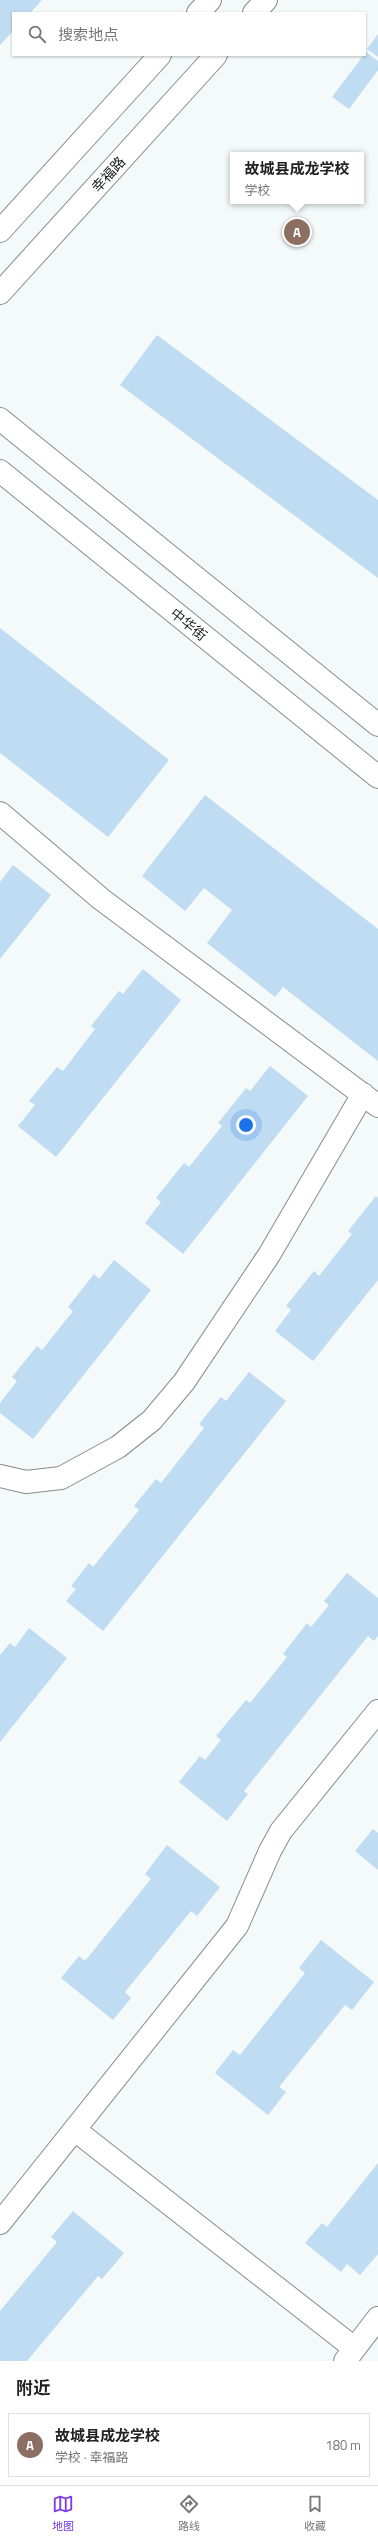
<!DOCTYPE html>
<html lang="zh">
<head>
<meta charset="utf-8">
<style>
  body { margin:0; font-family:"Titillium Web","Noto Sans SC",sans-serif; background:#f2f2f2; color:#222 }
  .you { position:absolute; left:246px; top:1125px; width:14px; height:14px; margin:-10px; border:3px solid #fff; border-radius:50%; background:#1a73e8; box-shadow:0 0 0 6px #1a73e833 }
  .badge { display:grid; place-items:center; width:26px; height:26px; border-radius:50%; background:#7c3aed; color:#fff; font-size:13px; font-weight:700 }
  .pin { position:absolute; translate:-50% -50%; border:2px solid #fff; box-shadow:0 1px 4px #0006 }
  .popup { position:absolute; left:230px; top:152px; width:134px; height:52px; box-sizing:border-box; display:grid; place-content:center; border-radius:0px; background:#fff; filter:drop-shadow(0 1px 3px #0005); font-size:13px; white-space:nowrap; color:#767676 }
  .popup b { font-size:15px; color:#222 }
  .popup::after { content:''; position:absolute; left:50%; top:100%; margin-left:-8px; border:8px solid transparent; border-top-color:#fff }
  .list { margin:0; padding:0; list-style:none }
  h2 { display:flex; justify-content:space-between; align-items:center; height:52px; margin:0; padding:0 16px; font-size:17px }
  h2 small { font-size:13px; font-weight:400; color:#767676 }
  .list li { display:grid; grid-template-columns:26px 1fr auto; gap:12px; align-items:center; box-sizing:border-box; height:64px; margin:0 8px 8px; padding:0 8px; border:1px solid #e0e0e0; border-radius:0px }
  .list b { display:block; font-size:15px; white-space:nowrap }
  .list p { margin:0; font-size:13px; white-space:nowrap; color:#767676 }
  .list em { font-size:13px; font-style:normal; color:#767676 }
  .icon { flex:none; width:22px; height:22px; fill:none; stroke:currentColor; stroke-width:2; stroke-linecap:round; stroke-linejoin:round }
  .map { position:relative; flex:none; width:378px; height:2361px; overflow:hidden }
  .search { position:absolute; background:#fff; box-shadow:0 1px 3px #0004; left:12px; right:12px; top:12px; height:44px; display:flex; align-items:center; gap:10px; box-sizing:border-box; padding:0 14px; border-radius:0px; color:#767676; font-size:15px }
  .sheet { height:124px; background:#fff }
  nav { display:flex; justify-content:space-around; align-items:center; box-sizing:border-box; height:56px; border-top:1px solid #e0e0e0; background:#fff; font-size:11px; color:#767676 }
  nav a { display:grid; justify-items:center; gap:2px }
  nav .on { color:#7c3aed }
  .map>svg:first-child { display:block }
  .building { fill:#bfdcf2 }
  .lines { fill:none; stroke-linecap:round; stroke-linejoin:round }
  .minor-casing { stroke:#878c8d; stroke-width:24 }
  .major-casing { stroke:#878c8d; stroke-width:24 }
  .minor { stroke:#fff; stroke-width:22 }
  .major { stroke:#fff; stroke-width:22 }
  .labels { text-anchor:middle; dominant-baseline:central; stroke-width:3; stroke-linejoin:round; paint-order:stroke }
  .street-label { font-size:14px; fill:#191b1c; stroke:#fff }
</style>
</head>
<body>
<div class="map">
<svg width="378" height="2361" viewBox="0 0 378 2361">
  <rect width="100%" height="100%" fill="#f4f9fa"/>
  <!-- building -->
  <g class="building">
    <polygon points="0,0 42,0 30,13 13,13 13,31 0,45"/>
    <polygon points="378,34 378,57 367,49"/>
    <polygon points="366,52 378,61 378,70 349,109 332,97"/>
    <polygon points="157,335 378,500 378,578 120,385"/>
    <polygon points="0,628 169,760 108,837 0,753"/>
    <polygon points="205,795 378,929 378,1061 283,987 275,997 207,943 232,910 204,888 185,911 142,876"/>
    <polygon points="13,865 51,895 0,959 0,882"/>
    <polygon points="143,969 181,1000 56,1157 18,1126 35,1105 29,1101 57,1067 63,1071 95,1029 91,1026 119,991 123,994"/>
    <polygon points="270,1066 308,1096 183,1254 145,1223 161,1202 156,1198 184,1163 189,1167 222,1126 218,1123 246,1088 250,1091"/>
    <polygon points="376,1196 378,1198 378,1280 313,1361 275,1331 291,1310 286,1306 314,1271 319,1276 352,1234 348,1231"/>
    <polygon points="114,1260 151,1290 33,1439 0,1413 0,1403 17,1381 12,1377 37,1346 42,1350 73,1311 68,1307 94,1274 99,1279"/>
    <polygon points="249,1372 286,1401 103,1631 66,1601 76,1589 71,1586 89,1563 93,1567 139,1510 134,1506 156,1479 161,1483 204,1428 199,1424 221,1397 226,1401"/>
    <polygon points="347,1573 378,1598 378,1636 374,1641 368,1636 244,1791 248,1794 227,1821 179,1782 200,1756 205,1760 221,1740 216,1736 246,1700 250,1703 287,1657 283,1654 307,1623 311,1627 329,1605 324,1601"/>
    <polygon points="29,1628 67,1658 0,1742 0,1655 10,1643 15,1647"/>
    <polygon points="373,1829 378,1833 378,1870 355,1851"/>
    <polygon points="167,1845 220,1887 197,1916 191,1911 125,1992 131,1998 113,2020 61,1978 79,1956 85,1961 151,1879 145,1874"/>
    <polygon points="321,1940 374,1982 352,2010 345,2005 279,2087 286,2092 268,2115 215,2073 233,2050 240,2055 305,1973 299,1968"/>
    <polygon points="378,2163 378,2254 360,2275 347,2264 341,2272 305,2243 322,2223 327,2227"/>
    <polygon points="73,2211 124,2253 102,2279 98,2276 27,2361 0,2361 0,2311 57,2242 51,2237"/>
  </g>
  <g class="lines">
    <defs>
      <g id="minor">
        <polyline points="198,13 210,0"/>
        <polyline points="254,13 266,0"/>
        <polyline points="0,231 160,55"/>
        <polyline points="0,293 216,55"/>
        <polyline points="0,813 101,899 378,1106"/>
        <polyline points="0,1476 26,1482 61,1478 118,1447 152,1420 184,1382 269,1255 363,1094"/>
        <polyline points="75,2130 354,2348"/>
        <polyline points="0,2223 237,1926 270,1851 281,1831 378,1711"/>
        <polyline points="345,2361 378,2318"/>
      </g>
      <g id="major">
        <polyline points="0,419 378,725"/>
        <polyline points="0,471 378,777"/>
      </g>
    </defs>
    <!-- minor casing -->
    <use href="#minor" class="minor-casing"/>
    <!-- major casing -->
    <use href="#major" class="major-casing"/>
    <!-- minor -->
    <use href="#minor" class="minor"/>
    <!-- major -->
    <use href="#major" class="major"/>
  </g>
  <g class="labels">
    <!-- street labels -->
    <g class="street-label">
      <text transform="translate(108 174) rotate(-48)">幸福路</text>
      <text transform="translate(189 624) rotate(39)">中华街</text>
    </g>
  </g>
</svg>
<div class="you"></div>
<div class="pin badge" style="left:297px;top:232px;background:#8d6e63">A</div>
<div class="popup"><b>故城县成龙学校</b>学校</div>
<div class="search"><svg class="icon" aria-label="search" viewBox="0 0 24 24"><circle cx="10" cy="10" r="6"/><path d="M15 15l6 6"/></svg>搜索地点</div>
</div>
<section class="sheet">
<h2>附近<small></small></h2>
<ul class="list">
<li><span class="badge" style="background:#8d6e63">A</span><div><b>故城县成龙学校</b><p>学校 · 幸福路</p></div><em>180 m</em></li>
</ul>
</section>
<nav>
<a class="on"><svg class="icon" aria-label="map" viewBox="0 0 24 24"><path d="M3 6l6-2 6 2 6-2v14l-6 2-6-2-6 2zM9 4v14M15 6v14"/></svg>地图</a>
<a><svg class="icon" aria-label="directions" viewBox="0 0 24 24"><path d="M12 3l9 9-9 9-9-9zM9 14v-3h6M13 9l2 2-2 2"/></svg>路线</a>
<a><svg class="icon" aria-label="saved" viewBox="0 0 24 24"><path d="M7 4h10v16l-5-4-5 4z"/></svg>收藏</a>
</nav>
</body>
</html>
